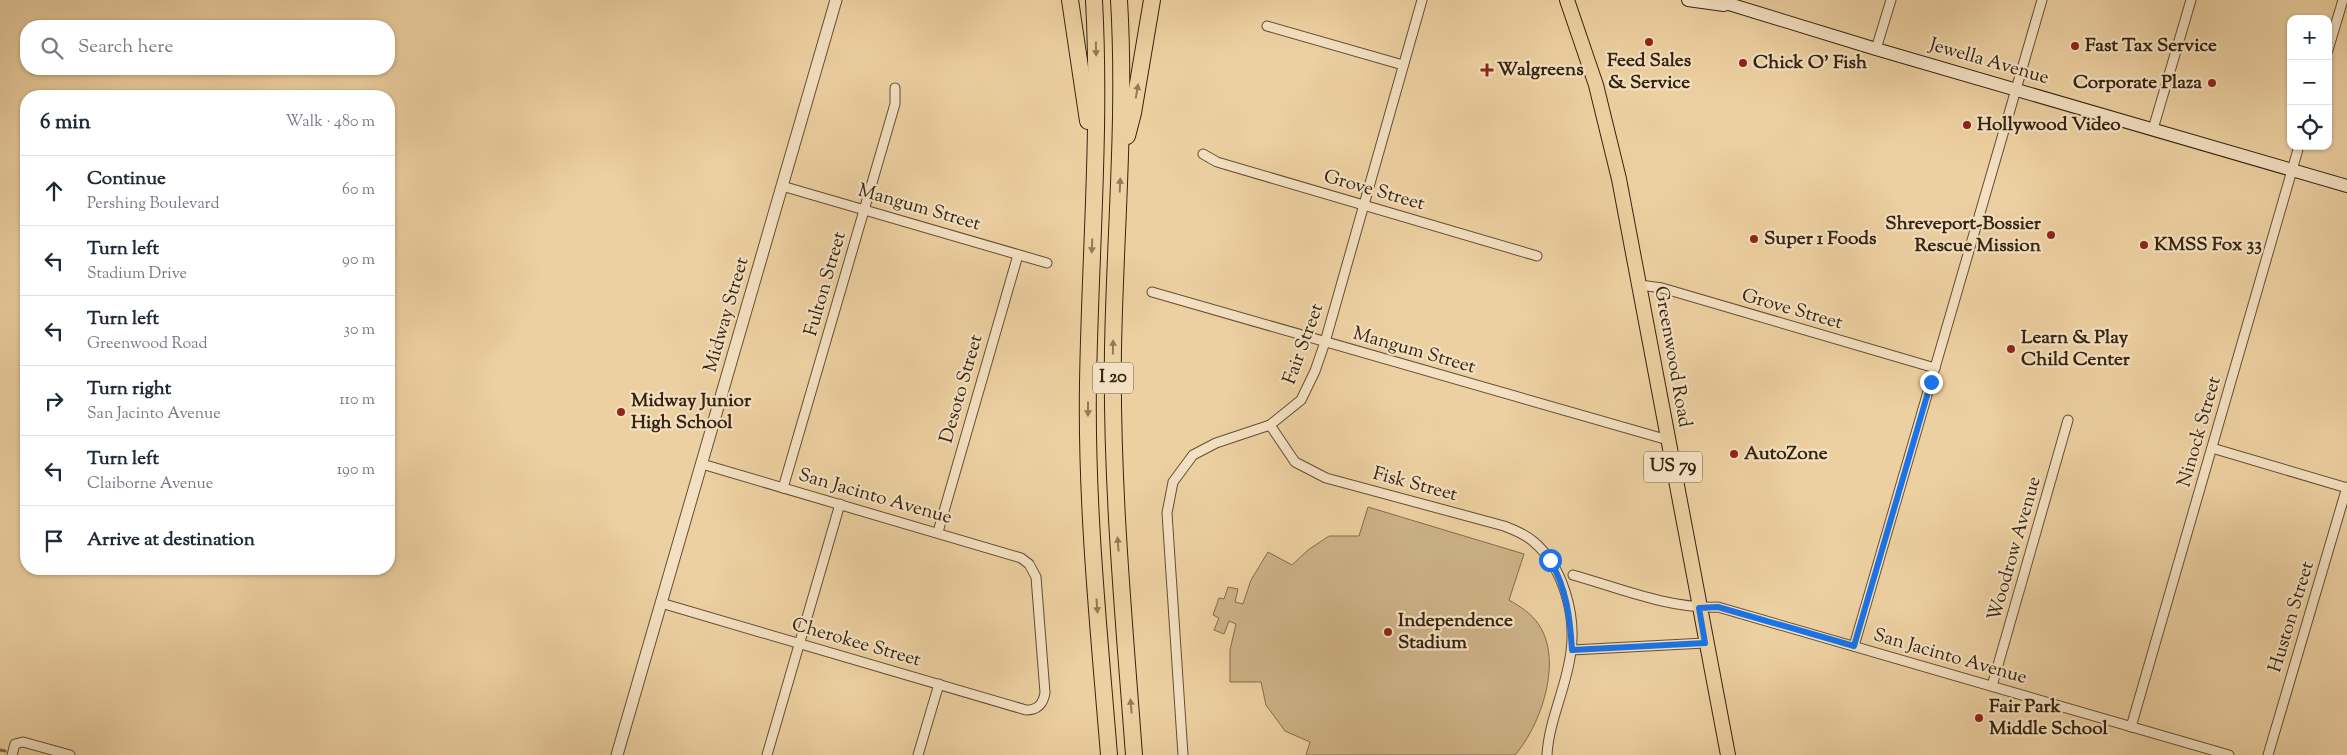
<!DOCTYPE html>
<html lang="en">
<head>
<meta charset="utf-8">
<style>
  body { margin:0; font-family:"Sorts Mill Goudy",serif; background:#f6f6f7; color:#1f2937 }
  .controls { position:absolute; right:15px; top:15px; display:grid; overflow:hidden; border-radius:10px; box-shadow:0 1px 4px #0004 }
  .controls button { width:45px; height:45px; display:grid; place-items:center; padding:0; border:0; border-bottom:1px solid #e0e1e3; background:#fff; color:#1f2937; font:25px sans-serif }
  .stop { position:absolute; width:15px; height:15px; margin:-11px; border:4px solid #1a73e8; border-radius:50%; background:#fff }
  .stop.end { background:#1a73e8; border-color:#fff; box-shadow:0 1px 5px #0008 }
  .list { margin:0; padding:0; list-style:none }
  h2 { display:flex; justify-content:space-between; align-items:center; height:65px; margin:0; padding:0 20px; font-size:21px }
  h2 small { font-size:16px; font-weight:400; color:#747a83 }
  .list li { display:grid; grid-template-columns:32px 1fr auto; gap:15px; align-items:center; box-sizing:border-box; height:70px; padding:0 20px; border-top:1px solid #e0e1e3 }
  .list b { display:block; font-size:19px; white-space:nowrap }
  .list p { margin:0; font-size:16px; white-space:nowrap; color:#747a83 }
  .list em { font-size:16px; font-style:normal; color:#747a83 }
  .icon { flex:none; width:28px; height:28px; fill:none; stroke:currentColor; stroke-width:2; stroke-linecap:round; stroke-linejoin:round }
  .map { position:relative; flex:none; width:2347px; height:755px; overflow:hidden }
  .search { position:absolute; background:#fff; box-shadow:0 1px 4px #0004; left:20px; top:20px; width:375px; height:55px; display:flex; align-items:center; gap:12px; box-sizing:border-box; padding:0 18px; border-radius:20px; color:#747a83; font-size:19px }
  .panel { position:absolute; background:#fff; box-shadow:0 1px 4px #0004; left:20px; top:90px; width:375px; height:485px; border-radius:20px }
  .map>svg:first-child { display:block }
  .green { fill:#ceb388; stroke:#826c4b }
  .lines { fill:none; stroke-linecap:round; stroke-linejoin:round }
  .stream { stroke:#7e6848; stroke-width:3 }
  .minor-casing { stroke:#634f33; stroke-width:11 }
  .tertiary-casing { stroke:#634f33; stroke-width:13 }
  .secondary-casing { stroke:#35240e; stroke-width:14 }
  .primary-casing { stroke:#35240e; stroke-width:16 }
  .motorway-casing { stroke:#35240e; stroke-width:18 }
  .minor { stroke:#f3e0c2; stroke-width:9 }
  .tertiary { stroke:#f3e0c2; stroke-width:11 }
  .secondary { stroke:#f3e0c2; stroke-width:12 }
  .primary { stroke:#edd0a1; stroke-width:14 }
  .motorway { stroke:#edd0a1; stroke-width:16 }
  .oneway { fill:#917a58 }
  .route { stroke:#1a73e8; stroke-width:6 }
  .poi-dot { fill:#8f2418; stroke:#f3e0c2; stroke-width:2 }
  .labels { text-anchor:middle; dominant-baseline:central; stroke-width:4.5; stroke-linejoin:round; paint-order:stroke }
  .shield { fill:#f3e0c2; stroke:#6e5c44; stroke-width:1 }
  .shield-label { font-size:18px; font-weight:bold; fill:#35240e }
  .poi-label { font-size:19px; font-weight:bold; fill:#35240e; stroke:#f3e0c2; text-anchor:start }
  .street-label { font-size:19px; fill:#35240e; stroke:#f3e0c2 }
</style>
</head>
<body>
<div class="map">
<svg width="2347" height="755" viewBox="0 0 2347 755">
  <rect width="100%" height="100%" fill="#edd0a1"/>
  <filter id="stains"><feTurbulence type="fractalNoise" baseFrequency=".004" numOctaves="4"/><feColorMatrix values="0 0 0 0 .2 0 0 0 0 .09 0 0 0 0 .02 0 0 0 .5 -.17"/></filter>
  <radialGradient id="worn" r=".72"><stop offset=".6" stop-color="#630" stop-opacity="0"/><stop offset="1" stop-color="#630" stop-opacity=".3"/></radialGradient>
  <!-- green -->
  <path class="green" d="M1368 507 1524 554 1509 600C1521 607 1531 613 1539 625 1563 661 1541 725 1515 755H1306L1310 742 1285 731 1266 705 1261 682H1230V650L1236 624 1229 621 1224 634 1214 630 1219 618 1213 615 1219 598 1224 599 1228 587 1238 589 1235 602 1243 604 1251 580 1268 552 1292 565 1308 550 1329 536H1359Z"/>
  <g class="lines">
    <!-- stream -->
    <polyline class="stream" points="0,750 5,751"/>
    <defs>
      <g id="minor">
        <polyline points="1267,26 1403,65"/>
        <polyline points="1876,49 1891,0"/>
        <polyline points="2328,50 2343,0"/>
        <polyline points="2153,129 2191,0"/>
        <polyline points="1203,154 1217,162 1537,256"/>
        <polyline points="782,186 1047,263"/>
        <polyline points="1640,285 1662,288 1935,368"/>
        <polyline points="1152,292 1668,440"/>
        <path d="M1270 425 1295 462 1326 478 1504 526C1515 530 1526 535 1534 542 1563 567 1576 614 1571 651 1567 687 1549 719 1547 755"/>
        <polyline points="2212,448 2347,488"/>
        <polyline points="783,488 895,104 895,88"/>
        <polyline points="938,532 1018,255"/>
        <path d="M1573 575C1619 588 1669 609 1718 607L2229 755"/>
        <path d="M661 603 1026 710C1038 710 1043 704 1045 693L1036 577 1029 564 1021 558 702 464"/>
        <polyline points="1854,646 2042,0"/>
        <polyline points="1572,650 1705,643"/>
        <polyline points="1992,686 2068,420"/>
        <polyline points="2131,727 2299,146"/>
        <polyline points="12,755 15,744 23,742 70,755"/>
        <polyline points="767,755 840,504"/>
        <polyline points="918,755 939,684"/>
        <polyline points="1183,755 1167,513 1173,482 1193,455 1216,443 1270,425 1301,400 1315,371 1325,342 1422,0"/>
        <polyline points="2268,755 2347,487"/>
      </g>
      <polyline id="tertiary" points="617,755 836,0"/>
      <g id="secondary">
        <polyline points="1688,0 1724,5"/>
        <polyline points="1716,0 1876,49 2347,186"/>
      </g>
      <polyline id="primary" points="1567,0 1596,85 1619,179 1728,755"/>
      <g id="motorway">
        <polyline points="1070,0 1088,121"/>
        <path d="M1094 0C1101 128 1090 256 1088 383 1086 507 1099 632 1109 755"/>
        <path d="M1119 0C1126 117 1115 233 1113 349 1111 485 1124 620 1134 755"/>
        <polyline points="1127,136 1133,113 1152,0"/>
      </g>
    </defs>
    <!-- minor casing -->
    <use href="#minor" class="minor-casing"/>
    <!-- tertiary casing -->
    <use href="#tertiary" class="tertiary-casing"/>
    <!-- secondary casing -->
    <use href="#secondary" class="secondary-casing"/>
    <!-- primary casing -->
    <use href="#primary" class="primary-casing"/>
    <!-- motorway casing -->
    <use href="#motorway" class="motorway-casing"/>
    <!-- minor -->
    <use href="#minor" class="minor"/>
    <!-- tertiary -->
    <use href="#tertiary" class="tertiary"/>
    <!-- secondary -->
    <use href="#secondary" class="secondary"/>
    <!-- primary -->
    <use href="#primary" class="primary"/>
    <!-- motorway -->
    <use href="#motorway" class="motorway"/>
  </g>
  <!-- one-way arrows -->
  <defs><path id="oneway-solid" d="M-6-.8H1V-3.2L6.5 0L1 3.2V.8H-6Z" transform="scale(1.25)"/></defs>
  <g class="oneway">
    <use href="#oneway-solid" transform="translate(1096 49) rotate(89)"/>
    <use href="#oneway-solid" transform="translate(1137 91) rotate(-80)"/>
    <use href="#oneway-solid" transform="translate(1120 185) rotate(-88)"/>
    <use href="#oneway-solid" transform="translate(1092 246) rotate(92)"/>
    <use href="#oneway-solid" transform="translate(1113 347) rotate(-89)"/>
    <use href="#oneway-solid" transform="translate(1088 409) rotate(90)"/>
    <use href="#oneway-solid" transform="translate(1118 544) rotate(-94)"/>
    <use href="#oneway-solid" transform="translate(1097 606) rotate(86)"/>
    <use href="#oneway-solid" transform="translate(1131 706) rotate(-95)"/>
  </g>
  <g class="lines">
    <!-- route -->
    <path class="route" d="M1550 560C1567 589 1570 618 1572 650L1705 643 1699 608 1718 607 1854 646 1931 382"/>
  </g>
  <!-- markers -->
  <g class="poi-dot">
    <circle cx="1649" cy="42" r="5"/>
    <circle cx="2075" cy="46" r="5"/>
    <circle cx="1743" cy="63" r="5"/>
    <path d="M1484.5 62.5h5v5h5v5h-5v5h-5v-5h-5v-5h5z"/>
    <circle cx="2212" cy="83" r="5"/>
    <circle cx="1967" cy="125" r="5"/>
    <circle cx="2051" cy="235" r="5"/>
    <circle cx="1754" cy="239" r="5"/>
    <circle cx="2144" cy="245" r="5"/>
    <circle cx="2011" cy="349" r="5"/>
    <circle cx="621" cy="412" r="5"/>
    <circle cx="1734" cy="454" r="5"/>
    <circle cx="1388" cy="632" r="5"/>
    <circle cx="1979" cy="718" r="5"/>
  </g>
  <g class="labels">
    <!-- shield labels -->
    <g class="shield">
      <rect x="1093" y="362.5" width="40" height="31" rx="4"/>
      <rect x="1644" y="451.5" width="58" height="31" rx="4"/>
    </g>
    <g class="shield-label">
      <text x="1113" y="378">I 20</text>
      <text x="1673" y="467">US 79</text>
    </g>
    <!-- poi labels -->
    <g class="poi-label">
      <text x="2085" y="46">Fast Tax Service</text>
      <text x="1649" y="61" text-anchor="middle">Feed Sales<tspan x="1649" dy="22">&amp; Service</tspan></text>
      <text x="1753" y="63">Chick O' Fish</text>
      <text x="1497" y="70">Walgreens</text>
      <text x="2202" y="83" text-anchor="end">Corporate Plaza</text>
      <text x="1977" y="125">Hollywood Video</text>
      <text x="2041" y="224" text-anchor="end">Shreveport-Bossier<tspan x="2041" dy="22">Rescue Mission</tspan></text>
      <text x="1764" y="239">Super 1 Foods</text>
      <text x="2154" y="245">KMSS Fox 33</text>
      <text x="2021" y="338">Learn &amp; Play<tspan x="2021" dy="22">Child Center</tspan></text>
      <text x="631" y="401">Midway Junior<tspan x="631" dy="22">High School</tspan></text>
      <text x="1744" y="454">AutoZone</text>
      <text x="1398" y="621">Independence<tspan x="1398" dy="22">Stadium</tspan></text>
      <text x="1989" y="707">Fair Park<tspan x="1989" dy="22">Middle School</tspan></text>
    </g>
    <!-- street labels -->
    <g class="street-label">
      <text transform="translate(1989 62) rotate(16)">Jewella Avenue</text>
      <text transform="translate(1374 191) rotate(16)">Grove Street</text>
      <text transform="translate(919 208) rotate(16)">Mangum Street</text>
      <text transform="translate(826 284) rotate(-74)">Fulton Street</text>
      <text transform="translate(1792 310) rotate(16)">Grove Street</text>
      <text transform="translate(727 315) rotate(-74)">Midway Street</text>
      <text transform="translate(1304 344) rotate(-70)">Fair Street</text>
      <text transform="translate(1414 351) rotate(16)">Mangum Street</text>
      <text transform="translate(1672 357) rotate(80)">Greenwood Road</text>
      <text transform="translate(962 389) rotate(-74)">Desoto Street</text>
      <text transform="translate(2200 432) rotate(-74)">Ninock Street</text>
      <text transform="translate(1415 485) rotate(15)">Fisk Street</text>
      <text transform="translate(875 497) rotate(16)">San Jacinto Avenue</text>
      <text transform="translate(2015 549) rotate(-74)">Woodrow Avenue</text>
      <text transform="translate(2292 617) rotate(-73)">Huston Street</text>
      <text transform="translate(856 643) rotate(16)">Cherokee Street</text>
      <text transform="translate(1950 657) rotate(16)">San Jacinto Avenue</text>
    </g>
  </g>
  <rect width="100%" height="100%" filter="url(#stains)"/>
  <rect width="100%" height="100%" fill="url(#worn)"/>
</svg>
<div class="controls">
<button>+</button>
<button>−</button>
<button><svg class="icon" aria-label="locate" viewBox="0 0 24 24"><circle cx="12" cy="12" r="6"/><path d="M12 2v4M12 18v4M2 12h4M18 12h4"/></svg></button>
</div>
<div class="stop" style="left:1550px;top:560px"></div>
<div class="stop end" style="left:1931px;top:382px"></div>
<div class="search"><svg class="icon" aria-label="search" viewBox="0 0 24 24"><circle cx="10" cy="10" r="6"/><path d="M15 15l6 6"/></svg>Search here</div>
<section class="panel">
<h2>6 min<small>Walk · 480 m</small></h2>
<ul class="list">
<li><svg class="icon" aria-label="ahead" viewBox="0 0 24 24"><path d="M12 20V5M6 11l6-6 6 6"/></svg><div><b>Continue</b><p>Pershing Boulevard</p></div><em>60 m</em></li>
<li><svg class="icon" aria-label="left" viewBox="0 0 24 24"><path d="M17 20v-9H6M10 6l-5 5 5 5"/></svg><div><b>Turn left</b><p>Stadium Drive</p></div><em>90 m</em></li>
<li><svg class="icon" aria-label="left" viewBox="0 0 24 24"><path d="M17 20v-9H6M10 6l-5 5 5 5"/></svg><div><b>Turn left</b><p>Greenwood Road</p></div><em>30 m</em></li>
<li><svg class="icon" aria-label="right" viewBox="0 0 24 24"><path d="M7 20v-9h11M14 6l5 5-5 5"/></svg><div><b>Turn right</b><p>San Jacinto Avenue</p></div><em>110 m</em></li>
<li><svg class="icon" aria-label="left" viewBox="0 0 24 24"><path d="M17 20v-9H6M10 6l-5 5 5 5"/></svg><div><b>Turn left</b><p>Claiborne Avenue</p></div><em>190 m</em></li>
<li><svg class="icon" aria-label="arrive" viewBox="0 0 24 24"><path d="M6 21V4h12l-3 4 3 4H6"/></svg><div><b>Arrive at destination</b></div></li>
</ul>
</section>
</div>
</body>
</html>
